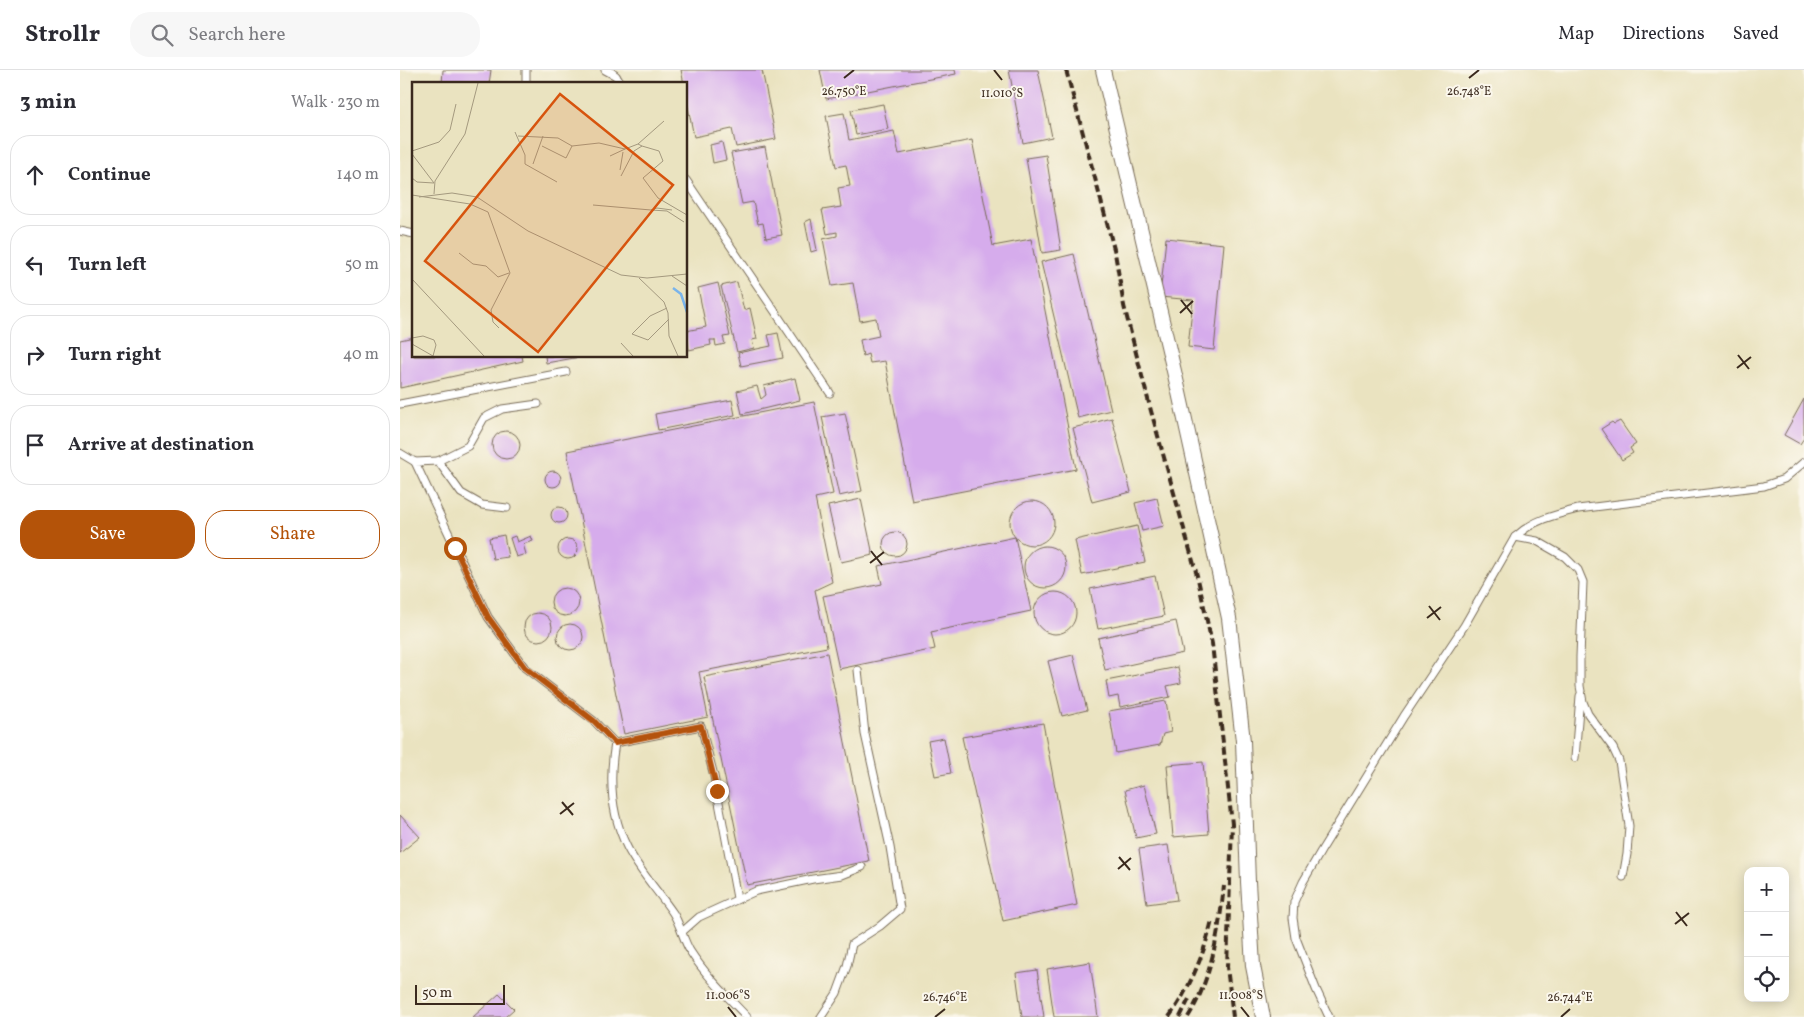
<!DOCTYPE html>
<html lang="en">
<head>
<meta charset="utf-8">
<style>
  body { margin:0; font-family:Vollkorn,serif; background:#f7f7f7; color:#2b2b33 }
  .controls { position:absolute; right:15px; bottom:15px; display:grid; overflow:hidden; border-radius:10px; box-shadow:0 2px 12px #0003 }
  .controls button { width:45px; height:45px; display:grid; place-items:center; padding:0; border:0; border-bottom:1px solid #e1e1e2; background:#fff; color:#2b2b33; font:25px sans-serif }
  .scale { position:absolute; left:15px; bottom:12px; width:90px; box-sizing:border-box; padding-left:5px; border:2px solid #3b2a1e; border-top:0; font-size:14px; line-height:18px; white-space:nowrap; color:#3b2a1e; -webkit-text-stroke:4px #fbf7ec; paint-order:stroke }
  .stop { position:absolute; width:15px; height:15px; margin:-11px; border:4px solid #b45309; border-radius:50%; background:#fff }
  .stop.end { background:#b45309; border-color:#fff; box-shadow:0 1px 5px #0008 }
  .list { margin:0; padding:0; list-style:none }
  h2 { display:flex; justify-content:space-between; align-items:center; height:65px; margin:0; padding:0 20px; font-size:21px }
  h2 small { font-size:16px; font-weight:400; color:#7c7c81 }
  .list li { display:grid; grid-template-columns:32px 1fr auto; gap:15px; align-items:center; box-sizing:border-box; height:80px; margin:0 10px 10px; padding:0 10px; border:1px solid #e1e1e2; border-radius:20px }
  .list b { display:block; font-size:19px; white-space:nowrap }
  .list em { font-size:16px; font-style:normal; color:#7c7c81 }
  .actions { display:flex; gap:10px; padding:15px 20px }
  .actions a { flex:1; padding:11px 0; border:1px solid #b45309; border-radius:20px; text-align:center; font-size:18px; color:#b45309 }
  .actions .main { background:#b45309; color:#fff }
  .icon { flex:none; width:28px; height:28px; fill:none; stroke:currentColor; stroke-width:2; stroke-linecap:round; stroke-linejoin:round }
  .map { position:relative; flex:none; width:1404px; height:947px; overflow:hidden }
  header { display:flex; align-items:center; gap:30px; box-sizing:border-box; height:70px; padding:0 25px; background:#fff; border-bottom:1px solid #e1e1e2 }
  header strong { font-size:24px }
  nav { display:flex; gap:28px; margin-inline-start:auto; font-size:18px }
  .search { width:350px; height:45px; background:#f7f7f7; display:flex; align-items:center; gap:12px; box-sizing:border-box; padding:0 18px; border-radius:20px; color:#7c7c81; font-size:19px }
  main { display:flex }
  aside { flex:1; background:#fff }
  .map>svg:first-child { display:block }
  .building { fill:#d6acec }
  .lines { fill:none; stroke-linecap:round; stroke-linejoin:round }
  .service-casing { stroke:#786b57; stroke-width:9 }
  .minor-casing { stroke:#786b57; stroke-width:16 }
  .service { stroke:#fff; stroke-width:7 }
  .minor { stroke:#fff; stroke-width:14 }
  .rail { stroke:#3b2a1e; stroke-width:4; stroke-dasharray:8 4; stroke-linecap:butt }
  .route { stroke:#b45309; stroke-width:6 }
  .ticks { fill:none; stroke:#3b2a1e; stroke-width:2 }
  .inset-river { fill:none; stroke:#7ab4eb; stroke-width:2.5 }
  .inset-road { fill:none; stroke:#a4997f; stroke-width:1 }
  .view { fill:#d7540e; fill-opacity:0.15; stroke:#d7540e; stroke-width:2.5 }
  .inset-edge { fill:none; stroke:#3b2a1e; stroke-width:2.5 }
  .ticks-label { font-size:12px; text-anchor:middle; fill:#3b2a1e; stroke:#fbf7ec; stroke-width:4; stroke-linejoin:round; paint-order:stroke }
</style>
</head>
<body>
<header>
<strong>Strollr</strong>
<div class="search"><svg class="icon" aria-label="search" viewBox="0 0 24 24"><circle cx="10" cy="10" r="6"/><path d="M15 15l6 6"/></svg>Search here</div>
<nav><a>Map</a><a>Directions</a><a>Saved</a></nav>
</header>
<main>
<aside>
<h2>3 min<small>Walk · 230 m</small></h2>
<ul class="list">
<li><svg class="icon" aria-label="ahead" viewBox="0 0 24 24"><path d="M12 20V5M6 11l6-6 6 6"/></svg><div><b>Continue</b></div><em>140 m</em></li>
<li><svg class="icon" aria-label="left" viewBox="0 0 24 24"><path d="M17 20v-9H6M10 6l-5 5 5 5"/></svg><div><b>Turn left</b></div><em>50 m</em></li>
<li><svg class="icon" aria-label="right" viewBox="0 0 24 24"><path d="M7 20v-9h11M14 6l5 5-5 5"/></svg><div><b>Turn right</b></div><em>40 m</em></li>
<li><svg class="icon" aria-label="arrive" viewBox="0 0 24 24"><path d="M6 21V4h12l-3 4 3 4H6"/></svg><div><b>Arrive at destination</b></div></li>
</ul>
<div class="actions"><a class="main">Save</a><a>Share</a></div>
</aside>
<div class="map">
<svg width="1404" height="947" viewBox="0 0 1404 947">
  <rect width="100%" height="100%" fill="#fbf7ec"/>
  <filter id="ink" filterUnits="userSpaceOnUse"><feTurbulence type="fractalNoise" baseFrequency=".02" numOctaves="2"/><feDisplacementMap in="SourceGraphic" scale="10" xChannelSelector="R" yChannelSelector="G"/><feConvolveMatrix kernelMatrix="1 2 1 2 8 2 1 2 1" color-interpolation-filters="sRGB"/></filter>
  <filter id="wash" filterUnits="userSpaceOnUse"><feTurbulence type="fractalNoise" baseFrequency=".0096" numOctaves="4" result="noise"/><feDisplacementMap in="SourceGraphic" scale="20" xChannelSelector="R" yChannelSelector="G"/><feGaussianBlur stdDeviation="1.12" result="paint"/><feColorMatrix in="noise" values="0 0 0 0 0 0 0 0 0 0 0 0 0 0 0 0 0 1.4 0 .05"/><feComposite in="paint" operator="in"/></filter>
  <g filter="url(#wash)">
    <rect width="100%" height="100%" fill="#eae3c0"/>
    <g id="blocks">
      <!-- building -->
      <g class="building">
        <polygon points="43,0 91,0 89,14 42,14"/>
        <polygon points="281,0 362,0 376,69 336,77 332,59 294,67 286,27 286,14 284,14"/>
        <polygon points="420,0 555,0 556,4 426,29"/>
        <polygon points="609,0 638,0 652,67 623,73"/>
        <polygon points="483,34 488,59 456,65 451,40"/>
        <polygon points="444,43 449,70 494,61 499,84 572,70 593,176 631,169 676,399 512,431 485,291 470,293 468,284 463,286 460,270 479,266 476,248 460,251 453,213 432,216 423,169 437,166 437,162 427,164 422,140 441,137 438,118 450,116 446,95 436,97 426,46"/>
        <polygon points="322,72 326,90 313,93 310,75"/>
        <polygon points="365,77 382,165 366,168 363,153 358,154 353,132 342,134 331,83"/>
        <polygon points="646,85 661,180 642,183 626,88"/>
        <polygon points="411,149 417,180 411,182 405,152"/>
        <polygon points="766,168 824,174 814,280 788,277 793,230 760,227"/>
        <polygon points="674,184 711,340 678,348 641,192"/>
        <polygon points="337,212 344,240 350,238 357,269 352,270 354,278 337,282 321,216"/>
        <polygon points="318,213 330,266 323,267 325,274 316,276 315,270 310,270 311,275 289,280 286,261 306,257 298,218"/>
        <polygon points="378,263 383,288 341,296 338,283 371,276 368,265"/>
        <polygon points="14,267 14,286 122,286 123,291 0,318 0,270"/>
        <polygon points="145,286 179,286 180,287 146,293"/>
        <polygon points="395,308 400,330 342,344 337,321 357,316 361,329 366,325 364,316"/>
        <polygon points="1404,329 1404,368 1400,374 1384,365"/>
        <polygon points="332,330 335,345 258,360 255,344"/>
        <polygon points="414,332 433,424 415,428 432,512 415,520 427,577 299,602 308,647 224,664 167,381"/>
        <polygon points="445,343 462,421 439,426 422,347"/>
        <polygon points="712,348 731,422 692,432 673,358"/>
        <polygon points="1220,351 1236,374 1230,378 1233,383 1222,390 1201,359 1212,352 1214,354"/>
        <circle cx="106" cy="375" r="14"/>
        <circle cx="153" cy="409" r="8"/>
        <polygon points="757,428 764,456 742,461 735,433"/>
        <polygon points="461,429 473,485 441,492 428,436"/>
        <circle cx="632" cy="453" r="22"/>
        <circle cx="159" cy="445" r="8"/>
        <polygon points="737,456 745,492 682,505 675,470"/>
        <circle cx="495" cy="474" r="12"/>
        <polygon points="104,465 108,487 93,489 89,468"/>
        <polygon points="115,466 117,472 131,466 133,471 123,474 126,484 116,487 110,468"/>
        <polygon points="615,467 631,541 531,562 535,579 439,599 423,526 482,514 478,496"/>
        <circle cx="168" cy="479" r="10"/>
        <circle cx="645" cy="497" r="21"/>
        <polygon points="755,506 764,546 698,559 690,519"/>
        <circle cx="165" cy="532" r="14"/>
        <circle cx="655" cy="543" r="21"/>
        <circle cx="138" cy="557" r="14"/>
        <polygon points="776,551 783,583 705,600 698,568"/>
        <circle cx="170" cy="567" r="13"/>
        <polygon points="427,583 469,791 347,815 304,607"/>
        <polygon points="673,585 687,640 662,646 648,591"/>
        <polygon points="778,597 781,613 767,616 770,627 720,637 718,626 709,628 706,611"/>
        <polygon points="766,631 771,662 763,664 760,675 716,683 709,641"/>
        <polygon points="643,653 677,835 603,851 562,667"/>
        <polygon points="544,668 551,703 535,706 528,671"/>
        <polygon points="803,692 809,764 773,767 767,695"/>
        <polygon points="744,715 756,764 736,768 725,720"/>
        <polygon points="0,745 20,767 0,783"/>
        <polygon points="768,775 777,830 747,834 739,779"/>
        <polygon points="690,892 698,947 654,947 647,899"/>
        <polygon points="637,900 644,947 622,947 616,903"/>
        <polygon points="99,924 114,939 105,947 73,947"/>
      </g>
    </g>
  </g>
  <g filter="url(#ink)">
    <use href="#blocks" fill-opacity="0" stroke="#786b57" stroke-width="1"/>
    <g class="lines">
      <defs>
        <g id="service">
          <polyline points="126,0 126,14"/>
          <polyline points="205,0 216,6 209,0"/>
          <polyline points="216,6 221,14"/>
          <polyline points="286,110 430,323"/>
          <polyline points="0,161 14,164"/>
          <polyline points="0,334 166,302"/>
          <polyline points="0,383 15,392"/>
          <polyline points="38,391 68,376 84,348 102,339 138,334"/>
          <polyline points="107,438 82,435 61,423 38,391 15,392 88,547 125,598 194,651 215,673"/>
          <polyline points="1115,467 1137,471 1165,487 1178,500 1183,512 1180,587 1180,616 1183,632 1188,644 1213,678 1219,691 1229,756 1227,784 1223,807"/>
          <polyline points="1175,688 1180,626"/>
          <path d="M337 828 314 706 301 656 215 673C209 708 211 745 227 777 239 801 258 821 273 843 280 854 283 869 290 881 306 906 327 926 347 947"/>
          <polyline points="282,862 299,847 356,821 413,809 442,805 462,797"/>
          <polyline points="421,947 437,923 447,896 452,874 480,856 500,839 490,777 465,664 458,600"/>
          <path d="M929 947 916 919 896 868 893 848 894 832 903 812 921 781 1004 646 1064 556 1115 467C1133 450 1154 445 1178 439L1364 416 1384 409 1404 392"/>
        </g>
        <polyline id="minor" points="703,0 778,318 829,548 843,671 848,812 853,896 863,947"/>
      </defs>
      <!-- service casing -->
      <use href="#service" class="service-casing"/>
      <!-- minor casing -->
      <use href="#minor" class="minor-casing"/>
      <!-- service -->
      <use href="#service" class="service"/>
      <!-- minor -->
      <use href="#minor" class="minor"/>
      <!-- rail -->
      <g class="rail">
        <polyline points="666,0 715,183 724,236 751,341 798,509 812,574 832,754 827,897 833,947"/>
        <path d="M769 947C790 918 804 885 812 850"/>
        <polyline points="780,947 790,927"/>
        <path d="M788 947C812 909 819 860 824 816"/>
      </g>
    </g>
  </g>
  <g class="lines" filter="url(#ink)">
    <!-- route -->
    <polyline class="route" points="55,478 88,547 125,598 194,651 215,673 301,656 317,721"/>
  </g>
  <!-- ticks -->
  <path class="ticks" d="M594 0 602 10M444 8 454 0M1069 8 1079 0M781 230 792 244M780 243 793 231M1338 285 1349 299M1337 298 1351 287M471 481 482 495M470 493 484 482M1029 536 1040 550M1027 548 1041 537M162 732 173 745M160 744 174 733M719 787 730 800M718 799 731 788M1276 842 1287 856M1275 854 1289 843M328 937 336 947M841 937 849 947M535 947 545 939M1161 947 1170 939"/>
  <!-- overview -->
  <g transform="translate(12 12)">
    <rect width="275" height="275" fill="#eae3c0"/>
    <path class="inset-river" d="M261 206 269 212 275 230"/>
    <path class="inset-road" d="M103 50 113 73V82L145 100M106 54 146 56 160 64 154 76 130 64M226 62 252 39M160 64 187 61 213 67 198 74M230 64 247 69 251 79 231 96 246 116 275 133M0 69 27 60 38 48 44 22M0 72 22 101M121 82 131 54M208 88 211 70M209 94 222 69 230 64 226 62 213 67M0 96 5 100 22 101M22 112 23 99 53 52 66 1M0 113 58 122 76 130 98 191 79 228 81 240 87 246M7 115 40 111 65 115 116 149 209 193 235 196 275 192M181 123 239 128M260 128 245 126 239 128 255 129 272 140M47 171 61 182 74 184 86 195 97 191M260 194 275 204M227 196 252 220 256 231 257 254 266 274M0 197 72 274M255 226 238 234 220 252 236 258 257 237M0 256 11 254 22 258 24 263 21 274M209 261 221 274M0 262 21 274"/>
    <path class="view" d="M148 12 261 103 126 270 13 179Z"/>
    <rect width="275" height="275" class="inset-edge"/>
  </g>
  <g class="ticks-label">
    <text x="444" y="25">26.750°E</text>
    <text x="1069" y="25">26.748°E</text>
    <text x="602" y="27">11.010°S</text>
    <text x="328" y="929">11.006°S</text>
    <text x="841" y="929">11.008°S</text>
    <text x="545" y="931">26.746°E</text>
    <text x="1170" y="931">26.744°E</text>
  </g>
</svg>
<div class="controls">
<button>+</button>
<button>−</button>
<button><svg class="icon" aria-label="locate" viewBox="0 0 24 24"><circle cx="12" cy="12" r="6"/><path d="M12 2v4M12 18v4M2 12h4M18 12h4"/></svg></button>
</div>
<div class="scale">50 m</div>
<div class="stop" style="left:55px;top:478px"></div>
<div class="stop end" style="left:317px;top:721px"></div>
</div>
</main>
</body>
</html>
